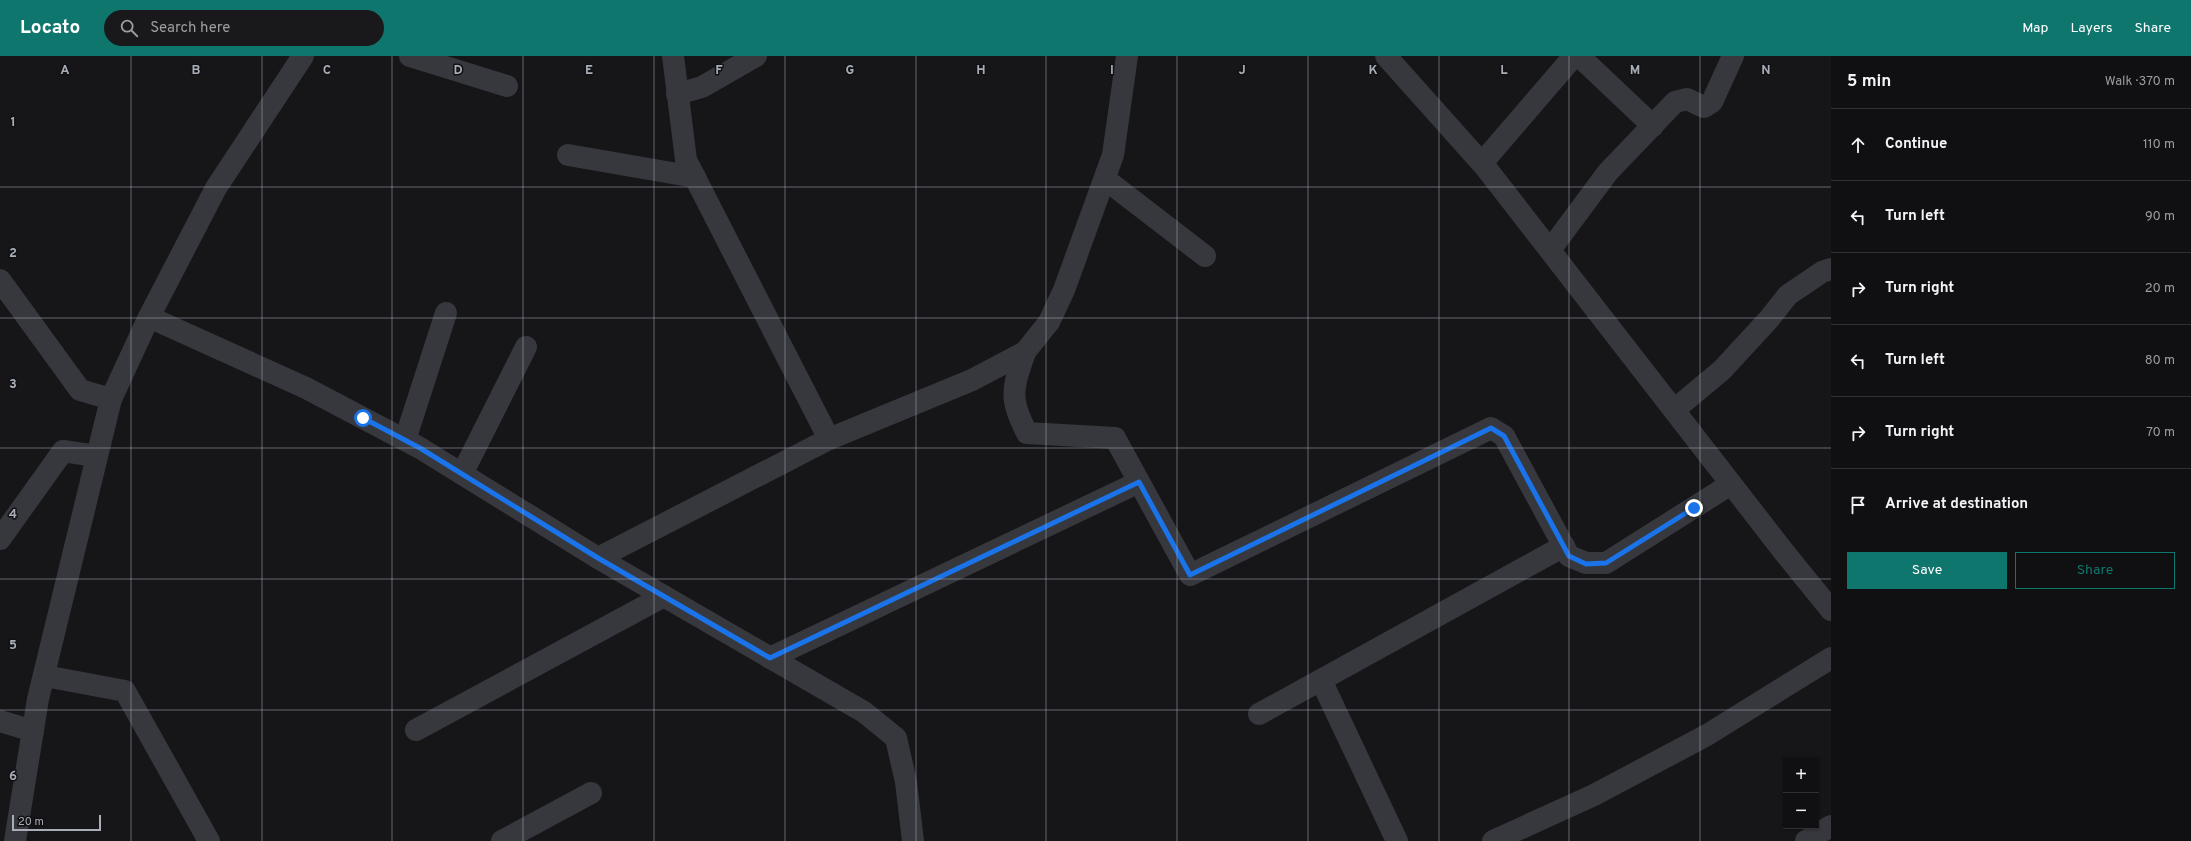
<!DOCTYPE html>
<html lang="en">
<head>
<meta charset="utf-8">
<style>
  body { margin:0; font-family:Overpass,sans-serif; background:#19191b; color:#f1f3f6 }
  .controls { position:absolute; right:12px; bottom:12px; display:grid; overflow:hidden; border-radius:0px; box-shadow:0 1px 3px #0004 }
  .controls button { width:36px; height:36px; display:grid; place-items:center; padding:0; border:0; border-bottom:1px solid #303032; background:#101012; color:#f1f3f6; font:20px sans-serif }
  .scale { position:absolute; left:12px; bottom:10px; width:89px; box-sizing:border-box; padding-left:4px; border:2px solid #a8adb8; border-top:0; font-size:11px; line-height:14px; white-space:nowrap; color:#a8adb8; -webkit-text-stroke:3px #111113; paint-order:stroke }
  .stop { position:absolute; width:12px; height:12px; margin:-9px; border:3px solid #1a73e8; border-radius:50%; background:#fff }
  .stop.end { background:#1a73e8; border-color:#fff; box-shadow:0 1px 4px #0008 }
  .list { margin:0; padding:0; list-style:none }
  h2 { display:flex; justify-content:space-between; align-items:center; height:52px; margin:0; padding:0 16px; font-size:17px }
  h2 small { font-size:13px; font-weight:400; color:#9c9d9f }
  .list li { display:grid; grid-template-columns:26px 1fr auto; gap:12px; align-items:center; box-sizing:border-box; height:72px; padding:0 16px; border-top:1px solid #303032 }
  .list b { display:block; font-size:15px; white-space:nowrap }
  .list em { font-size:13px; font-style:normal; color:#9c9d9f }
  .actions { display:flex; gap:8px; padding:12px 16px }
  .actions a { flex:1; padding:9px 0; border:1px solid #0f766e; border-radius:0px; text-align:center; font-size:14px; color:#0f766e }
  .actions .main { background:#0f766e; color:#fff }
  .icon { flex:none; width:22px; height:22px; fill:none; stroke:currentColor; stroke-width:2; stroke-linecap:round; stroke-linejoin:round }
  .map { position:relative; flex:none; width:1831px; height:785px; overflow:hidden }
  header { display:flex; align-items:center; gap:24px; box-sizing:border-box; height:56px; padding:0 20px; background:#0f766e; color:#fff }
  header strong { font-size:19px }
  nav { display:flex; gap:22px; margin-inline-start:auto; font-size:14px }
  .search { width:280px; height:36px; background:#19191b; display:flex; align-items:center; gap:10px; box-sizing:border-box; padding:0 14px; border-radius:22px; color:#9c9d9f; font-size:15px }
  main { display:flex }
  aside { flex:1; background:#101012 }
  .map>svg:first-child { display:block }
  .lines { fill:none; stroke-linecap:round; stroke-linejoin:round }
  .minor { stroke:#37383d; stroke-width:22 }
  .route { stroke:#1a73e8; stroke-width:5 }
  .grid { fill:none; stroke:#a8adb8; stroke-width:1; stroke-opacity:0.55 }
  .grid-label { font-size:13px; text-anchor:middle; font-weight:bold; fill:#a8adb8; stroke:#111113; stroke-width:3; stroke-linejoin:round; paint-order:stroke }
</style>
</head>
<body>
<header>
<strong>Locato</strong>
<div class="search"><svg class="icon" aria-label="search" viewBox="0 0 24 24"><circle cx="10" cy="10" r="6"/><path d="M15 15l6 6"/></svg>Search here</div>
<nav><a>Map</a><a>Layers</a><a>Share</a></nav>
</header>
<main>
<div class="map">
<svg width="1831" height="785" viewBox="0 0 1831 785">
  <rect width="100%" height="100%" fill="#161618"/>
  <g class="lines">
    <!-- minor -->
    <g class="minor">
      <polyline points="410,0 507,30"/>
      <polyline points="673,0 686,104 829,383 972,324 1025,296 1049,266 1064,234 1113,99 1127,0"/>
      <polyline points="1386,0 1486,112 1784,496 1831,554"/>
      <polyline points="1579,0 1653,70"/>
      <polyline points="677,38 702,31 756,0"/>
      <polyline points="568,99 695,121"/>
      <polyline points="1482,107 1574,0"/>
      <polyline points="1105,123 1205,200"/>
      <polyline points="1550,194 1608,116 1675,46 1687,43 1704,51 1712,46 1733,0"/>
      <polyline points="0,224 80,334 111,343"/>
      <polyline points="149,261 306,332 420,392 598,502 829,383"/>
      <path d="M1025 296C1013 332 1008 341 1027 377L1115 382 1190 519 1491 372 1504 380 1569 500 1586 507H1606L1731 428"/>
      <polyline points="1674,354 1722,314 1769,263 1788,239 1822,216 1831,213"/>
      <polyline points="405,384 446,257"/>
      <polyline points="462,418 526,291"/>
      <polyline points="0,483 63,395 96,400"/>
      <polyline points="598,502 864,656 896,682 906,726 913,785"/>
      <polyline points="770,602 1139,426"/>
      <polyline points="45,620 125,635 209,785"/>
      <polyline points="1321,624 1397,785"/>
      <polyline points="1259,658 1564,490"/>
      <polyline points="0,665 33,675"/>
      <polyline points="416,674 664,540"/>
      <polyline points="15,785 38,643 111,343 149,261 216,132 303,0"/>
      <polyline points="502,785 591,737"/>
      <polyline points="1493,785 1594,739 1707,679 1831,602"/>
      <polyline points="1806,785 1831,770"/>
    </g>
  </g>
  <g class="lines">
    <!-- route -->
    <polyline class="route" points="363,362 420,392 598,502 770,602 1139,426 1190,519 1491,372 1504,380 1569,500 1586,508 1606,507 1694,452"/>
  </g>
  <!-- grid -->
  <path class="grid" d="M131 0V785M262 0V785M392 0V785M523 0V785M654 0V785M785 0V785M916 0V785M1046 0V785M1177 0V785M1308 0V785M1439 0V785M1569 0V785M1700 0V785M0 131H1831M0 262H1831M0 392H1831M0 523H1831M0 654H1831"/>
  <g class="grid-label">
    <text x="65" y="18">A</text>
    <text x="196" y="18">B</text>
    <text x="327" y="18">C</text>
    <text x="458" y="18">D</text>
    <text x="589" y="18">E</text>
    <text x="719" y="18">F</text>
    <text x="850" y="18">G</text>
    <text x="981" y="18">H</text>
    <text x="1112" y="18">I</text>
    <text x="1242" y="18">J</text>
    <text x="1373" y="18">K</text>
    <text x="1504" y="18">L</text>
    <text x="1635" y="18">M</text>
    <text x="1766" y="18">N</text>
    <text x="13" y="70">1</text>
    <text x="13" y="201">2</text>
    <text x="13" y="332">3</text>
    <text x="13" y="462">4</text>
    <text x="13" y="593">5</text>
    <text x="13" y="724">6</text>
  </g>
</svg>
<div class="controls">
<button>+</button>
<button>−</button>
</div>
<div class="scale">20 m</div>
<div class="stop" style="left:363px;top:362px"></div>
<div class="stop end" style="left:1694px;top:452px"></div>
</div>
<aside>
<h2>5 min<small>Walk · 370 m</small></h2>
<ul class="list">
<li><svg class="icon" aria-label="ahead" viewBox="0 0 24 24"><path d="M12 20V5M6 11l6-6 6 6"/></svg><div><b>Continue</b></div><em>110 m</em></li>
<li><svg class="icon" aria-label="left" viewBox="0 0 24 24"><path d="M17 20v-9H6M10 6l-5 5 5 5"/></svg><div><b>Turn left</b></div><em>90 m</em></li>
<li><svg class="icon" aria-label="right" viewBox="0 0 24 24"><path d="M7 20v-9h11M14 6l5 5-5 5"/></svg><div><b>Turn right</b></div><em>20 m</em></li>
<li><svg class="icon" aria-label="left" viewBox="0 0 24 24"><path d="M17 20v-9H6M10 6l-5 5 5 5"/></svg><div><b>Turn left</b></div><em>80 m</em></li>
<li><svg class="icon" aria-label="right" viewBox="0 0 24 24"><path d="M7 20v-9h11M14 6l5 5-5 5"/></svg><div><b>Turn right</b></div><em>70 m</em></li>
<li><svg class="icon" aria-label="arrive" viewBox="0 0 24 24"><path d="M6 21V4h12l-3 4 3 4H6"/></svg><div><b>Arrive at destination</b></div></li>
</ul>
<div class="actions"><a class="main">Save</a><a>Share</a></div>
</aside>
</main>
</body>
</html>
